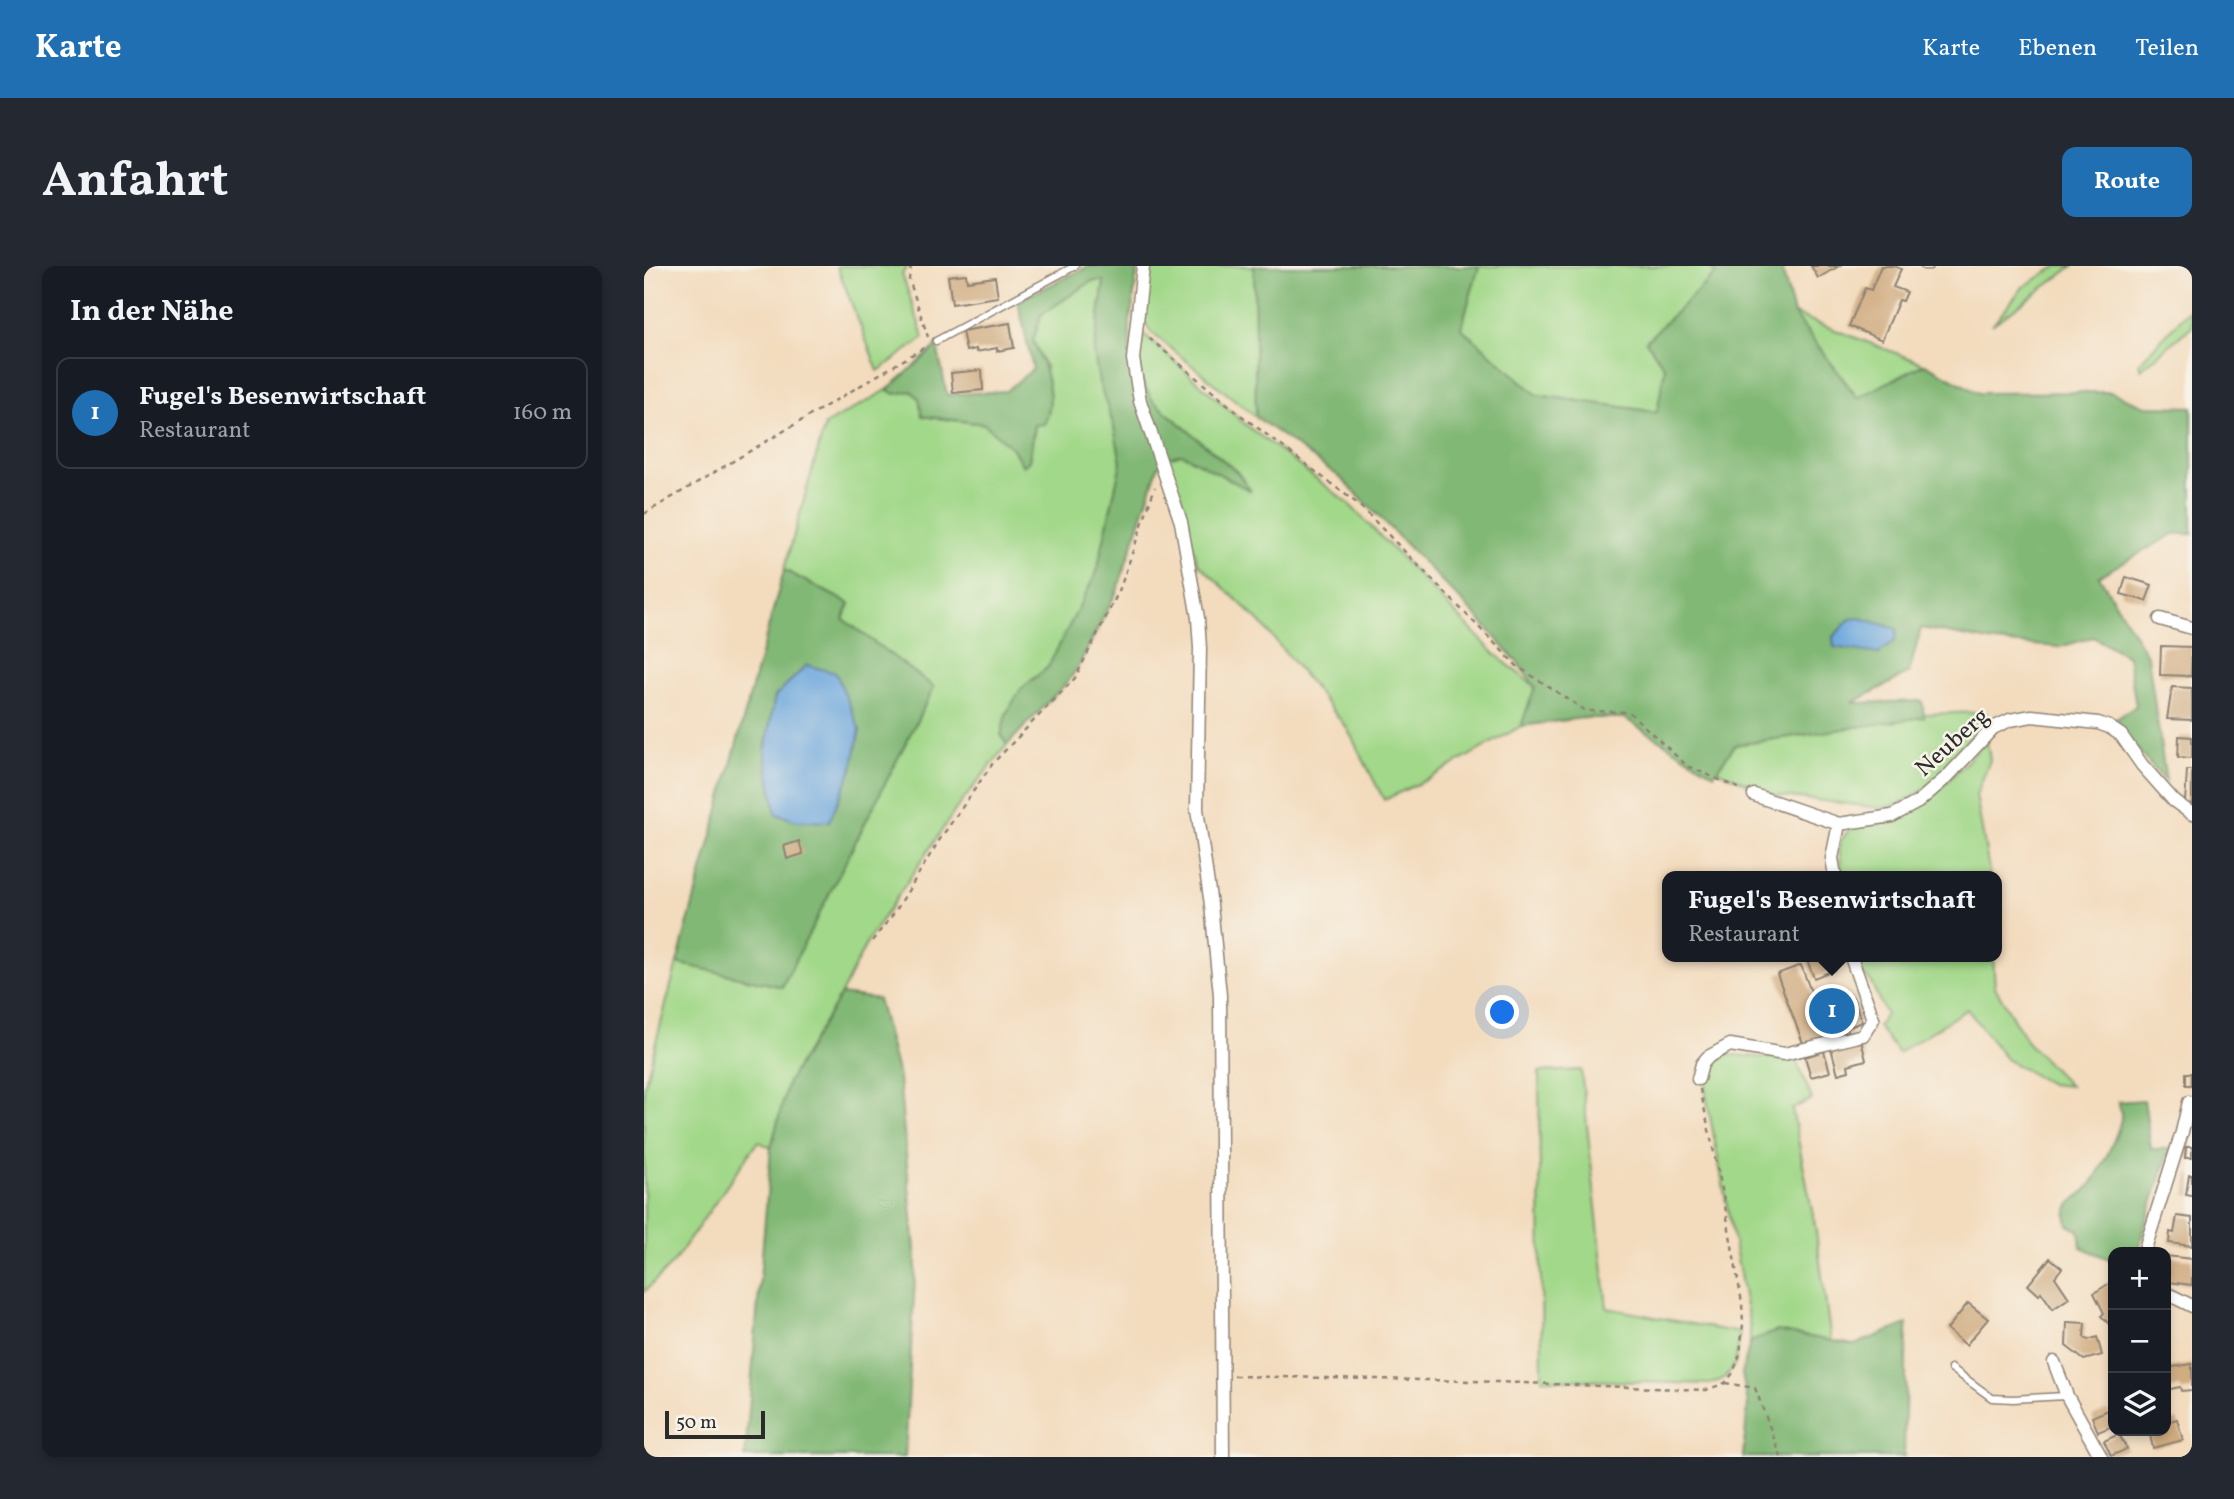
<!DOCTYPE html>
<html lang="de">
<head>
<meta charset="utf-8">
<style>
  body { margin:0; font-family:Vollkorn,serif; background:#242831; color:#f1f3f6 }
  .controls { position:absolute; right:21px; bottom:21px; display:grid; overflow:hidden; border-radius:14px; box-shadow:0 4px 10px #0003 }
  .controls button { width:63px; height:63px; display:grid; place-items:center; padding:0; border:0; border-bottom:2px solid #363941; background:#171b24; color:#f1f3f6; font:35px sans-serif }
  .scale { position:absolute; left:21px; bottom:18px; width:100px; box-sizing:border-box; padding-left:7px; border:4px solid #2b2b2b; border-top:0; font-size:19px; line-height:24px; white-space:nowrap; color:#2b2b2b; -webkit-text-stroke:5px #f7f3e8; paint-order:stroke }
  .you { position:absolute; left:859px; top:747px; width:24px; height:24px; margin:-18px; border:5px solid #fff; border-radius:50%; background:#1a73e8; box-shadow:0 0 0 10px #1a73e833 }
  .badge { display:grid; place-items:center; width:46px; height:46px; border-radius:50%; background:#1f6fb2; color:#fff; font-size:23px; font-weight:700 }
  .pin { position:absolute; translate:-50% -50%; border:4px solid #fff; box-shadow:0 2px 7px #0006 }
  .popup { position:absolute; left:1018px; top:605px; width:340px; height:91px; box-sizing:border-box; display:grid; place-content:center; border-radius:14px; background:#171b24; filter:drop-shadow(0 2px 5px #0005); font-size:23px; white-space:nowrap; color:#9ea1a6 }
  .popup b { font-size:26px; color:#f1f3f6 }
  .popup::after { content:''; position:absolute; left:50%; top:100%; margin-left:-14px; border:14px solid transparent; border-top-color:#171b24 }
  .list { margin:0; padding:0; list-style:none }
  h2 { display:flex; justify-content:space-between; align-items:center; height:91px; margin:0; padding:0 28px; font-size:30px }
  h2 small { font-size:23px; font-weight:400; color:#9ea1a6 }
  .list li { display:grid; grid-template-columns:46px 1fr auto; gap:21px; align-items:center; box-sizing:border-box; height:112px; margin:0 14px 14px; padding:0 14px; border:2px solid #363941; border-radius:14px }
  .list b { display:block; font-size:26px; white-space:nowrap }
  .list p { margin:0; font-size:23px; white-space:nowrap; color:#9ea1a6 }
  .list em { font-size:23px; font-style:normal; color:#9ea1a6 }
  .icon { flex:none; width:38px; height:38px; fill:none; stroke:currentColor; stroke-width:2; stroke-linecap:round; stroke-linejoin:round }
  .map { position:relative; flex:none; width:1548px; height:1191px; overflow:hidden; border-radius:14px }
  header { display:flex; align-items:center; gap:42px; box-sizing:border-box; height:98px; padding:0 35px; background:#1f6fb2; color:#fff }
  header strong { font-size:33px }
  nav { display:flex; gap:38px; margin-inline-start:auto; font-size:24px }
  .intro { display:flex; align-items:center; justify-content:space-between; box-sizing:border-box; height:168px; padding:0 42px }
  h1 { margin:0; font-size:49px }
  .button { padding:18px 32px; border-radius:14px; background:#1f6fb2; color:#fff; font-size:24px; font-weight:700 }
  main { display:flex; gap:42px; padding:0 42px }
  aside { flex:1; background:#171b24; border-radius:14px; box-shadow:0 4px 10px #0003 }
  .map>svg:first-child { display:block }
  .green { fill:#a2d889; stroke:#66825a; stroke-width:2 }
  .forest { fill:#81b875; stroke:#567250; stroke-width:2; fill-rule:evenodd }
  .water { fill:#6da7dd; stroke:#4c6984; stroke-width:2 }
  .building { fill:#d0ac81 }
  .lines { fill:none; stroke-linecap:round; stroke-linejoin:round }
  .service-casing { stroke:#8f8374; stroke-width:9 }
  .minor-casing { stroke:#8f8374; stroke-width:15 }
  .path { stroke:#8f8374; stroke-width:2.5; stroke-dasharray:5 5; stroke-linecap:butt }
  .service { stroke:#fff; stroke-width:6 }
  .minor { stroke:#fff; stroke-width:12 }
  .labels { text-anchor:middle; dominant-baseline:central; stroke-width:5; stroke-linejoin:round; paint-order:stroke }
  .street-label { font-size:24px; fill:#2b2b2b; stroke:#f7f3e8 }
</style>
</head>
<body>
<header>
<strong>Karte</strong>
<nav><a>Karte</a><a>Ebenen</a><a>Teilen</a></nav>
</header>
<div class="intro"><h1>Anfahrt</h1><a class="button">Route</a></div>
<main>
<aside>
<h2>In der Nähe<small></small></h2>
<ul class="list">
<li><span class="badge">1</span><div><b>Fugel's Besenwirtschaft</b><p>Restaurant</p></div><em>160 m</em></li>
</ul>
</aside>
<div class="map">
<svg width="1548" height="1191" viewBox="0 0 1548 1191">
  <rect width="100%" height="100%" fill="#f7f3e8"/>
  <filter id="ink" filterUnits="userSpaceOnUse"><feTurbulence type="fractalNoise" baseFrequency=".0143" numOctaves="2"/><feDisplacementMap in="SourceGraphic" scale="14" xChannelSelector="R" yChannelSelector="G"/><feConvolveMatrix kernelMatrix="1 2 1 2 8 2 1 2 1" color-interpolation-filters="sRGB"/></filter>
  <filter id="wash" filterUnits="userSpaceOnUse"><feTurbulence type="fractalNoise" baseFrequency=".00686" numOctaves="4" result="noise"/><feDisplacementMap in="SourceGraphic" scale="28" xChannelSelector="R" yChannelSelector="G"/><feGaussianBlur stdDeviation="1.57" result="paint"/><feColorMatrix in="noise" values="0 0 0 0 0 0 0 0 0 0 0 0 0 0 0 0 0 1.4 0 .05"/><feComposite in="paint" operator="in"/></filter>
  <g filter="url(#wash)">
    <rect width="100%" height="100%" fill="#f3dbbd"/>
    <!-- green -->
    <g class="green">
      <polygon points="193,0 264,0 258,8 280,72 234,105"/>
      <polygon points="507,0 610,0 612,151 508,67 496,51"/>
      <polygon points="835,0 1064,0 1073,7 1002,75 1021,102 1014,146 893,129 817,62"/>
      <polygon points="1414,0 1429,0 1348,59 1379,21"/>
      <polygon points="460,14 450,86 455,116 470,161 477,196 453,306 404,401 377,423 357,469 363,479 312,543 223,676 197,728 144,816 127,882 114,875 29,997 0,1026 0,821 33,697 138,720 290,421 199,353 206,338 140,304 181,159 243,124 251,128 267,125 275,132 283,151 340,158 369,183 379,200 385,195 402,102 389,75 397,49 448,15"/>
      <polygon points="1548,41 1548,60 1497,103 1495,97"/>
      <polygon points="1150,48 1280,98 1214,132"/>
      <polygon points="500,68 602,159 704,237 851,388 891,421 877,460 786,512 740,534 703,462 617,357 554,297 523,192 538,187 606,223 593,206 509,135 497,114 494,81"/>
      <path d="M1341 446 1346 455C1320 485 1277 541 1236 542L1130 529 1073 504 1091 479 1280 451V448Z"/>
      <polygon points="1343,475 1346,494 1332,529 1346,610 1198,610 1195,577 1208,560 1251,556 1280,539"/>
      <polygon points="1207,691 1349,691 1351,721 1383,776 1426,820 1406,818 1362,793 1323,743 1254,787 1234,760 1242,749 1226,714 1208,699"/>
      <path d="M1078 788 1152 794 1168 833 1148 843 1171 959 1187 1075 1133 1065 1106 1076V1061L1062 829C1061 811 1061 799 1078 788Z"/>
      <path d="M937 804 963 1042 1096 1067C1093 1092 1093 1111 1066 1118L898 1113 895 806Z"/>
    </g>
    <!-- forest -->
    <g class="forest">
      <path d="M445 0H494L486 56V95L509 135 593 206 607 225 538 188 523 192 514 201 473 325 434 401 425 414 363 479 357 469 362 448 377 423 404 401 453 306 477 196 470 161 455 116 450 86 460 15H448L397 49 389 75C400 98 414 133 400 158L390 159 385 195 379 200 369 183 340 158 278 150 275 132 267 125 251 128 243 124 293 80 303 129 362 125 389 103 374 35Z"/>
      <path d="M610 0H835L817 62 893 129 1013 146 1021 102 1002 75 1072 7 1064 0H1137L1150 48 1213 132 1281 98 1334 127 1467 126 1501 140 1548 141V268H1530L1455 310 1504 391 1522 516 1468 456 1492 440 1484 390 1449 371 1416 381 1351 376 1277 362 1265 407 1208 437 1278 435 1280 451 1091 479 1070 508 980 452H939L877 460 891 421 873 396 835 353 697 212 612 151ZM1206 353 1234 388 1189 371Z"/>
      <path d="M140 304 206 338 199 353 290 421 138 721 33 697ZM163 399 121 486 131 430Z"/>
      <polygon points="197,728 234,733 255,813 272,994 261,1191 101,1191 127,882 144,816"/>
      <path d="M1500 834 1507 883H1526L1499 965 1495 986H1469V995L1437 981 1435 964 1424 959C1418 936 1431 936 1443 923 1454 912 1474 868 1477 853 1478 847 1476 842 1474 836Z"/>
      <polygon points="1263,1058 1260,1191 1099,1191 1104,1138 1098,1108 1106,1076 1133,1065 1210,1079"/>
    </g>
    <!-- water -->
    <g class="water">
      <polygon points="1217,352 1253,363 1251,375 1234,388 1190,381 1189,371 1206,353"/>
      <polygon points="163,399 192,407 216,464 208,503 185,556 153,555 132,548 121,486 131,430"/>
    </g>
    <g id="blocks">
      <!-- building -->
      <g class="building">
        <polygon points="1167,0 1195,0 1174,12"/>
        <polygon points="1237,0 1250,0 1257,3 1249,21 1263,26 1259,35 1255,34 1238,74 1205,60 1221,22 1227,24"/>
        <polygon points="322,8 323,15 351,11 354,31 308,38 304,10"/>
        <polygon points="366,57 370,82 353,85 353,82 332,86 332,83 322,85 318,65"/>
        <polygon points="338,104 339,124 309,127 307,107"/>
        <polygon points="1482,311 1508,319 1502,335 1477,328"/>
        <polygon points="1517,380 1548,381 1547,410 1516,409"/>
        <polygon points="1528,421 1548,422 1548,454 1523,453"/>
        <polygon points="1535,470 1548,471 1548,492 1534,491"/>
        <polygon points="1543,504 1548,504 1548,538 1541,537"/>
        <polygon points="155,575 159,588 143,593 140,580"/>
        <polygon points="1169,691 1185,691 1190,704 1170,712 1163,694"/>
        <polygon points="1157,699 1173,742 1189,735 1191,739 1209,732 1218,756 1202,762 1204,765 1165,780 1164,776 1159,777 1133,708"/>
        <polygon points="1217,774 1222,794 1204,799 1205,805 1194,808 1187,782"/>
        <polygon points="1180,785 1186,806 1167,811 1161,791"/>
        <rect x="1542" y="807" width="6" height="12"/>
        <polygon points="1542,881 1548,881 1548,892 1541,892"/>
        <polygon points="1545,909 1548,909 1548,930 1542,929"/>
        <polygon points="1533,950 1548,952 1548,980 1525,977 1526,966 1530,967"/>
        <polygon points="1522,990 1548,993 1548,1019 1524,1016 1525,1006 1522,1006"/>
        <polygon points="1406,992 1418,1002 1411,1011 1425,1032 1409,1043 1397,1026 1395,1029 1384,1019"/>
        <polygon points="1469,1015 1469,1062 1457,1050 1460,1047 1450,1027"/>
        <polygon points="1324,1037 1344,1053 1322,1079 1303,1063"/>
        <polygon points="1423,1056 1441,1057 1440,1071 1444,1074 1453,1071 1458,1089 1440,1094 1422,1080"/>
        <polygon points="1548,1098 1548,1124 1537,1125 1536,1121 1522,1124 1522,1102"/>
        <polygon points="1464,1144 1469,1160 1454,1166 1448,1151"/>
        <polygon points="1533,1153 1539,1174 1509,1182 1505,1165 1522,1165 1522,1156"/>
        <polygon points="1475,1168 1483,1183 1467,1190 1460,1175"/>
      </g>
    </g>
  </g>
  <g filter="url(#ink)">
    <use href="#blocks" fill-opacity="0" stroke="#8f8374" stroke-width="2"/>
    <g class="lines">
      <defs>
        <g id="service">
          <polyline points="1280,0 1286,0"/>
          <polyline points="292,75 431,0"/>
          <polyline points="1307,1102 1348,1132 1369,1133 1421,1130"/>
        </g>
        <g id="minor">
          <polyline points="499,0 489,93 496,135 537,256 554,352 556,382 553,543 567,639 576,729 579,1191"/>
          <polyline points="1516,353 1548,362"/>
          <polyline points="1110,529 1195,558 1248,550 1274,536 1304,510 1349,462 1366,454 1388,450 1454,457 1465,461 1477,469 1498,499 1530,535 1548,548"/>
          <polyline points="1191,610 1188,592 1195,558"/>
          <polyline points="1054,813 1058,798 1064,791 1086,779 1140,788 1219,769 1229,753 1207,691"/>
          <polyline points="1500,986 1538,866 1545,836"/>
          <polyline points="1522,1027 1548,1040"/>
          <polyline points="1410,1096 1423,1130 1457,1191"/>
        </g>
      </defs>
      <!-- service casing -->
      <use href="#service" class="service-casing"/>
      <!-- minor casing -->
      <use href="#minor" class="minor-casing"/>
      <!-- path -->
      <g class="path">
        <polyline points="267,0 265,13 284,71"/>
        <polyline points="505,72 594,147 714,238 873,400 942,445 985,446 1043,500 1099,524"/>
        <polyline points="0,248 283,80"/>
        <polyline points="228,675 251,646 296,573 349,497 431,412 475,325 511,221"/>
        <polyline points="590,1110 827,1115 1062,1124 1081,1117 1089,1107 1096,1088 1099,1058 1098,1037 1078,923 1056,823"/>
        <polyline points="1081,1117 1111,1122 1137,1191"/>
      </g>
      <!-- service -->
      <use href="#service" class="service"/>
      <!-- minor -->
      <use href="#minor" class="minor"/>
    </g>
  </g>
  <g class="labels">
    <!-- street labels -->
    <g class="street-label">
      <text transform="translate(1309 477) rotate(-42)">Neuberg</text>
    </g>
  </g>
</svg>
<div class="controls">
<button>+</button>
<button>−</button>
<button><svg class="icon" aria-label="layers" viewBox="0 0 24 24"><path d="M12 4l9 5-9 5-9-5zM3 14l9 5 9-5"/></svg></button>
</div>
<div class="scale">50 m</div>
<div class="you"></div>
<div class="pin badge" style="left:1188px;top:745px">1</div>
<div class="popup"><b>Fugel's Besenwirtschaft</b>Restaurant</div>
</div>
</main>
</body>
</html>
